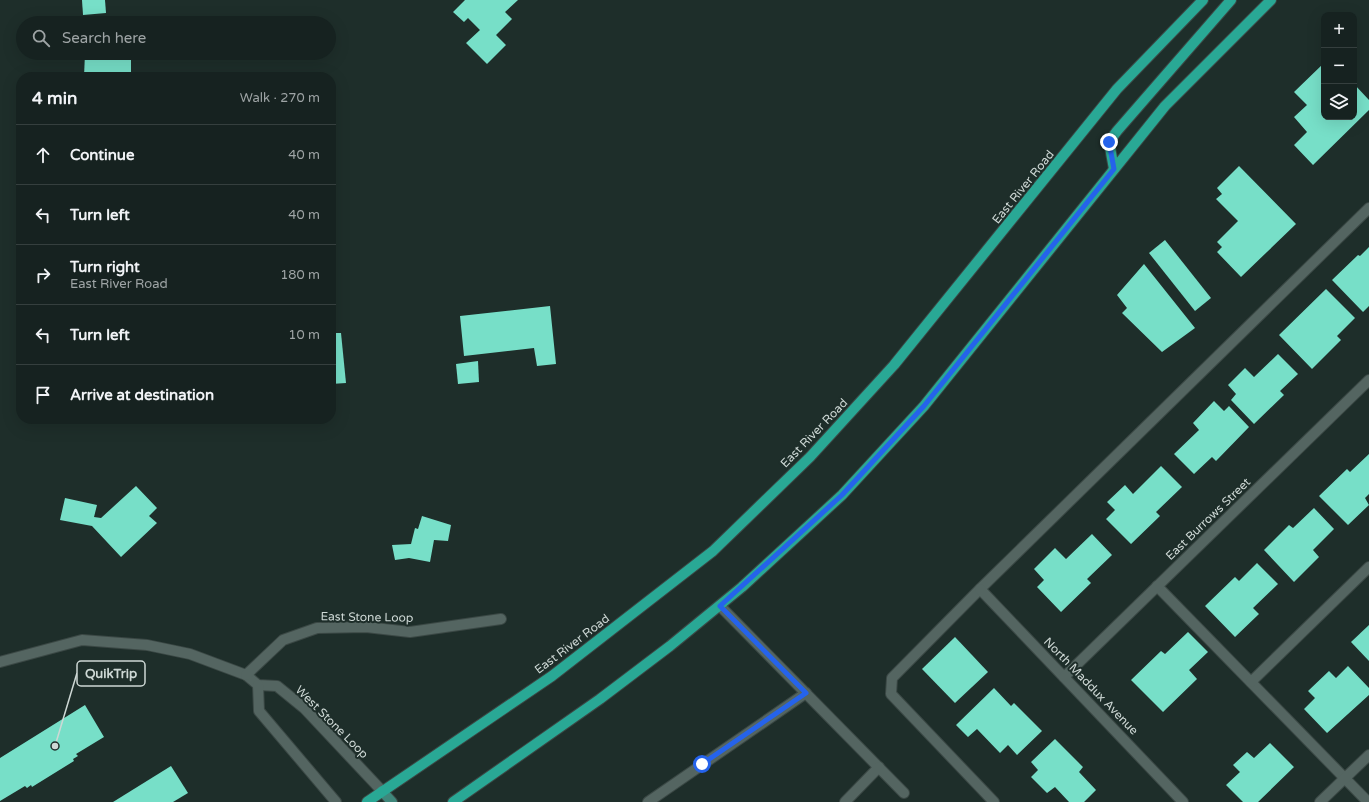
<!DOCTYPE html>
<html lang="en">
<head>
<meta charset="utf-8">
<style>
  body { margin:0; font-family:"Varela Round",sans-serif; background:#1f2a29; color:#f1f3f6 }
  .controls { position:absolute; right:12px; top:12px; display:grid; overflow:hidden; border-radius:8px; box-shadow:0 4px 16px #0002 }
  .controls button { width:36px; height:36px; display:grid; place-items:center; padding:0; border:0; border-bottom:1px solid #353f3e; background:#162220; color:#f1f3f6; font:20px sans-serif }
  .stop { position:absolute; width:12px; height:12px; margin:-9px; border:3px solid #2563eb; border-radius:50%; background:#fff }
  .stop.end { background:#2563eb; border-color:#fff; box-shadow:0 1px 4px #0008 }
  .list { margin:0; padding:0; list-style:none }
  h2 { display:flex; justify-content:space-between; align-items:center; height:52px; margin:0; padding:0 16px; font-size:17px }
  h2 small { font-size:13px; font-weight:400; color:#9ea4a5 }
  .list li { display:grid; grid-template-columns:26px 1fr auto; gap:12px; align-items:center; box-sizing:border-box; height:60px; padding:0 16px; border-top:1px solid #353f3e }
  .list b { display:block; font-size:15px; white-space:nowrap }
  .list p { margin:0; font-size:13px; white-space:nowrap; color:#9ea4a5 }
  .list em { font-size:13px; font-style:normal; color:#9ea4a5 }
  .icon { flex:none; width:22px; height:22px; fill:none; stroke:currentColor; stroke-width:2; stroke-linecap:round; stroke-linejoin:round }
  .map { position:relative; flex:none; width:1369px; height:802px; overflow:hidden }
  .search { position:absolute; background:#162220; box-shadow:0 4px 16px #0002; left:16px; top:16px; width:320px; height:44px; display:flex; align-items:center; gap:10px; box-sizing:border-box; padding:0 14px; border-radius:22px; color:#9ea4a5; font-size:15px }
  .panel { position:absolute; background:#162220; box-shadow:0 4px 16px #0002; left:16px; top:72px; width:320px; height:352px; border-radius:16px }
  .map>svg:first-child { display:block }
  .building { fill:#77dfc8 }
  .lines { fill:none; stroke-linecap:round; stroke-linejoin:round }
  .service-casing { stroke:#3b4845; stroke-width:12 }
  .minor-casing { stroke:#3b4845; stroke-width:12 }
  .secondary-casing { stroke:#3b4845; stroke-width:12 }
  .primary-casing { stroke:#3b4845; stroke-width:12 }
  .service { stroke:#546561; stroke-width:10 }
  .minor { stroke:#546561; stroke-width:10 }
  .secondary { stroke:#3f877b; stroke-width:10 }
  .primary { stroke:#29a895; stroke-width:10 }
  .route { stroke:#2563eb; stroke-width:5 }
  .labels { text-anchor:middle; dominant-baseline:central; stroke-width:4; stroke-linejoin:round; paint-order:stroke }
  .street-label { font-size:12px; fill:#ced8d5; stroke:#1e2e2a }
  .leader { fill:none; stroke:#ced8d5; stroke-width:1.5 }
  .callout-dot { fill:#ced8d5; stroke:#1e2e2a; stroke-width:1.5 }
  .callout { fill:#1e2e2a; stroke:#ced8d5; stroke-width:1.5 }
  .callout-label { font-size:13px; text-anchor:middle; font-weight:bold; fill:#ced8d5 }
</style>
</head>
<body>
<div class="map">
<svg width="1369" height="802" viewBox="0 0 1369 802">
  <rect width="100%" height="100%" fill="#1e2e2a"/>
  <!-- building -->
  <g class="building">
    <polygon points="82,0 105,0 106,13 83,15"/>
    <polygon points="465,0 518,0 505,12 512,19 496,35 506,45 487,64 466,43 480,30 468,18 464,22 453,12"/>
    <polygon points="85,53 131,53 131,77 84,77"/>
    <polygon points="1324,63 1324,117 1354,117 1354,84 1369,100 1369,110 1313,165 1294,145 1307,132 1294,117 1307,105 1294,92"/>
    <polygon points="1239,166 1296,224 1241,277 1217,252 1222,247 1217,242 1238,221 1216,199 1222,194 1217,188"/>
    <polygon points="1165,240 1211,298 1195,311 1149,253"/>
    <polygon points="1369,247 1369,306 1363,312 1332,280 1358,255 1360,256"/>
    <polygon points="1144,264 1195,328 1162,352 1122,313 1127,308 1117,295"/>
    <polygon points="1326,289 1355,318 1337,336 1341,340 1312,369 1279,335"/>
    <polygon points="550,306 556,364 537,366 534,348 464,356 460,316"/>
    <polygon points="331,333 341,333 346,383 331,384"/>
    <polygon points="1278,354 1298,374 1280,391 1284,395 1254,424 1231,400 1236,394 1228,385 1245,368 1254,377"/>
    <polygon points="478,361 479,382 458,384 456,364"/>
    <polygon points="1214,401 1224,411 1229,406 1249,427 1216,461 1212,457 1194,474 1174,454 1199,430 1193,423"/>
    <polygon points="1369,454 1369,494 1365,498 1369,505 1348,525 1319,496 1347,469 1350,472"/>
    <polygon points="1161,466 1182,487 1156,512 1160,516 1131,544 1106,519 1115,510 1107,502 1125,485 1133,494"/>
    <polygon points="136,486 157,508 149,516 157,523 121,557 92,526 60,520 65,498 97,505 94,517 101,518"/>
    <polygon points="1314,508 1334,529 1313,550 1319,557 1294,582 1264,550 1289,525 1293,528"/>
    <polygon points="422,516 451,525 448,541 434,540 430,562 409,558 395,560 392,545 411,544 415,528 418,529"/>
    <polygon points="1092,534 1112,555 1087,579 1091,583 1061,612 1037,587 1044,580 1034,569 1055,548 1066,559"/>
    <polygon points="1257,563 1278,584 1253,608 1259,614 1235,637 1205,606 1235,577 1239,581"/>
    <polygon points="1369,625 1369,661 1351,642"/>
    <polygon points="1188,632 1208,652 1189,670 1197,679 1163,712 1131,680 1161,651 1165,654"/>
    <polygon points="955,637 988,672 955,703 922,669"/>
    <polygon points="1348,666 1369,688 1369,695 1327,733 1304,709 1315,698 1308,691 1329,671 1336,678"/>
    <polygon points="994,688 1011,706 1014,703 1042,731 1017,755 1008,745 1000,753 977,729 968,737 956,725"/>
    <polygon points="85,705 104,737 76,754 78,756 73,759 74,761 32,787 31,785 27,788 25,786 0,801 0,758"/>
    <polygon points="1055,739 1083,767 1079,772 1096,790 1084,802 1069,802 1055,787 1047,793 1031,777 1038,770 1031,762"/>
    <polygon points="1270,743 1294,767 1258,802 1243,802 1226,785 1240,772 1233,765 1247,752 1254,758"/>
    <polygon points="171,766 188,793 173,802 113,802"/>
  </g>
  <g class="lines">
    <defs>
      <g id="service">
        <polyline points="1157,586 1368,802"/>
        <polyline points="720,606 904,793"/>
        <polyline points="1251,682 1369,567"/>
        <polyline points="648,802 806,693"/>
        <polyline points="845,802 879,767"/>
        <polyline points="994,802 891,694 892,678 980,589 1369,208"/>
      </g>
      <g id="minor">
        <polyline points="980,589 1183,802"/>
        <polyline points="0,662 82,640 147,645 190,654 246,675 258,685 277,686 304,708 382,791"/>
        <polyline points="246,675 283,640 317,628 366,627 410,632 501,619"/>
        <polyline points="1064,677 1369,380"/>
        <polyline points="258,685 259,711 336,802"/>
        <polyline points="1320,802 1369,755"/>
      </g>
      <polyline id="secondary" points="382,791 392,802"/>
      <g id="primary">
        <polyline points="1114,169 1109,142 1117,131 1231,0"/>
        <polyline points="367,802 552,676 713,551 810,457 894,365 1117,89 1203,0"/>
        <polyline points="453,802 600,699 670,646 742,587 842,495 924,406 1165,106 1271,0"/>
      </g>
    </defs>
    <!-- service casing -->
    <use href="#service" class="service-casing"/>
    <!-- minor casing -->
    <use href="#minor" class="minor-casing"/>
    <!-- secondary casing -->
    <use href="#secondary" class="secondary-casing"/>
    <!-- primary casing -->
    <use href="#primary" class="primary-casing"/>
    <!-- service -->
    <use href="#service" class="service"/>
    <!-- minor -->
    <use href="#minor" class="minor"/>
    <!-- secondary -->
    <use href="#secondary" class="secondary"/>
    <!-- primary -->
    <use href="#primary" class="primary"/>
  </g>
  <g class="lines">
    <!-- route -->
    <polyline class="route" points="702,764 806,693 720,606 842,495 924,406 1114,169 1109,142"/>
  </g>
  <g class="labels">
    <!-- street labels -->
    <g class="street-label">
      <text transform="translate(1023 187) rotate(-51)">East River Road</text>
      <text transform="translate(814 433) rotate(-46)">East River Road</text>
      <text transform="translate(1208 519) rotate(-44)">East Burrows Street</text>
      <text transform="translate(367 617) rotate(1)">East Stone Loop</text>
      <text transform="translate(572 644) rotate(-37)">East River Road</text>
      <text transform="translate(1091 686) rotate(46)">North Maddux Avenue</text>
      <text transform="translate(332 722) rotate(45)">West Stone Loop</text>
    </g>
  </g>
  <!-- callouts -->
  <path class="leader" d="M55 746L77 673"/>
  <circle class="callout-dot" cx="55" cy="746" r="4"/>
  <rect class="callout" x="77" y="661" width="68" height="25" rx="4"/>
  <g class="callout-label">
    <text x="111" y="678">QuikTrip</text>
  </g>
</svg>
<div class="controls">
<button>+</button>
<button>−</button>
<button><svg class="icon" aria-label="layers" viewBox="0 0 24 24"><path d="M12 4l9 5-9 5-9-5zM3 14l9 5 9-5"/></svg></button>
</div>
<div class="stop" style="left:702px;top:764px"></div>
<div class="stop end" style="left:1109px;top:142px"></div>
<div class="search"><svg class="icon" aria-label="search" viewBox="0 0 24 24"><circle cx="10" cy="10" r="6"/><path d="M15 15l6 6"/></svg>Search here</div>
<section class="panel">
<h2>4 min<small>Walk · 270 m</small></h2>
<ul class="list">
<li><svg class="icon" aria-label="ahead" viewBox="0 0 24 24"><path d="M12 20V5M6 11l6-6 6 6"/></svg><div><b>Continue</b></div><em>40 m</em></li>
<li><svg class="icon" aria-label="left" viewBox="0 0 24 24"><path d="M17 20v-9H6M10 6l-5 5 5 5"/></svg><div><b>Turn left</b></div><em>40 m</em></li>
<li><svg class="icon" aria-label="right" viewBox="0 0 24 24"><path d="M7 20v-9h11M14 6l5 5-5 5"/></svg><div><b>Turn right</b><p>East River Road</p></div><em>180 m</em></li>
<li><svg class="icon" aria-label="left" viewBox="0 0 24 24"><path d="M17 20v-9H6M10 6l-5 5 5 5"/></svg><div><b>Turn left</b></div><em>10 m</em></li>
<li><svg class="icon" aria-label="arrive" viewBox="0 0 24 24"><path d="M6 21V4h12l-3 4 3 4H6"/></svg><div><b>Arrive at destination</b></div></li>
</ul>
</section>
</div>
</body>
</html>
